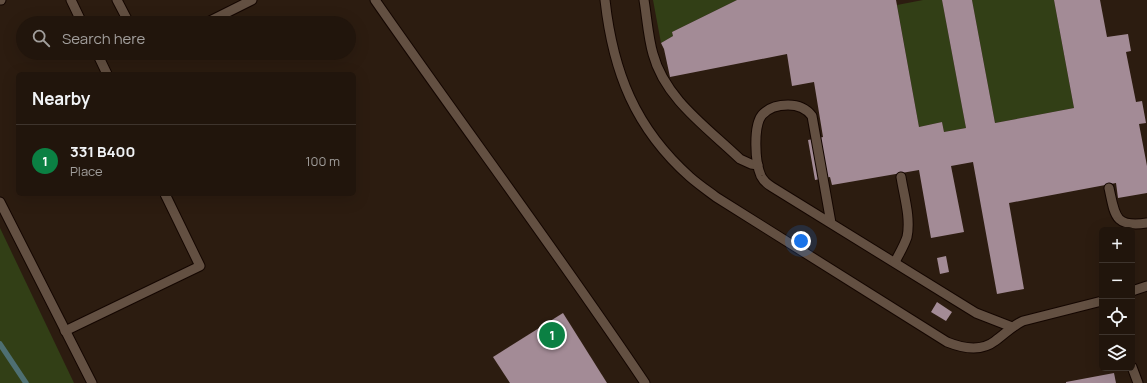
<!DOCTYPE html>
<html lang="en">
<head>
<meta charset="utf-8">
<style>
  body { margin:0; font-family:Manrope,sans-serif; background:#2d221a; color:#f1f3f6 }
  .controls { position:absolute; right:12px; bottom:12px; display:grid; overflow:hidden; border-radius:6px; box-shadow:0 4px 16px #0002 }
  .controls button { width:36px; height:36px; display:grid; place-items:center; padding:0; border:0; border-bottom:1px solid #3e342d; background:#21150c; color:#f1f3f6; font:20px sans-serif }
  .you { position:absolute; left:801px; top:241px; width:14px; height:14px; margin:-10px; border:3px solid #fff; border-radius:50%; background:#1a73e8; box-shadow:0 0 0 6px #1a73e833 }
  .badge { display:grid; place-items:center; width:26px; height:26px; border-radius:50%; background:#0b8043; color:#fff; font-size:13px; font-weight:700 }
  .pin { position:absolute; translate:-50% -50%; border:2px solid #fff; box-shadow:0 1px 4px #0006 }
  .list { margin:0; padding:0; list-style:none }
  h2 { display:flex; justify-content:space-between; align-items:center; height:52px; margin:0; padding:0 16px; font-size:17px }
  h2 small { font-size:13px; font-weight:400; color:#a29f9d }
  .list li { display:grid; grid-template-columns:26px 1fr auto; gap:12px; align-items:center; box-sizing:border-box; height:72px; padding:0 16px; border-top:1px solid #3e342d }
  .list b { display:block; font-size:15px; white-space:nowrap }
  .list p { margin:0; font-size:13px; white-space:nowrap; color:#a29f9d }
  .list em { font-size:13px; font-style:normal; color:#a29f9d }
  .icon { flex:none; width:22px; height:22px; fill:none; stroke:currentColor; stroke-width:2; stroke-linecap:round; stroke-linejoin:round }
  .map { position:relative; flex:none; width:1147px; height:383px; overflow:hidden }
  .search { position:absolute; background:#21150c; box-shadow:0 4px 16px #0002; left:16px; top:16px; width:340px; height:44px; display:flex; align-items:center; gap:10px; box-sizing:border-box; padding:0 14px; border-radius:22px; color:#a29f9d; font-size:15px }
  .panel { position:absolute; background:#21150c; box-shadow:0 4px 16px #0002; left:16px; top:72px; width:340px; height:124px; border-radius:6px }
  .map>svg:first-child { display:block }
  .green { fill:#323f16 }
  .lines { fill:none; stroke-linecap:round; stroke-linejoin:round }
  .stream { stroke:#4e6f72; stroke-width:5.5 }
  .building { fill:#a38b96 }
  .service-casing { stroke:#140600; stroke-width:11 }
  .service { stroke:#635042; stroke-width:9 }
</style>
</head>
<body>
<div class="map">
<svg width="1147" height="383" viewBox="0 0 1147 383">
  <rect width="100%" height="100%" fill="#2c1c10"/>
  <!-- green -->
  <g class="green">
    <polygon points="653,0 737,0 672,32 673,36 661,43"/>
    <polygon points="923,0 942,0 966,128 944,132 942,122 919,127 897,5"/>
    <polygon points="972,0 1054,0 1074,108 995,123"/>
    <polygon points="0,228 74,383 0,383"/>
  </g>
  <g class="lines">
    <!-- stream -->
    <polyline class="stream" points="0,344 26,383"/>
  </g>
  <!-- building -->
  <g class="building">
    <polygon points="737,0 896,0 919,127 942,122 944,132 966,128 942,0 972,0 995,123 1074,108 1054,0 1100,0 1107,37 1128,34 1131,51 1126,52 1136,102 1142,101 1146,123 1139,124 1147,166 1147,193 1118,198 1116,183 1009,203 1024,289 997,294 973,162 951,166 964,232 931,238 919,170 832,185 830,177 815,180 808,140 823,137 814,82 792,86 787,54 670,77 664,49 661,43 673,36 672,32"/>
    <polygon points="946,256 949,272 940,274 937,258"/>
    <polygon points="937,302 952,312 946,321 931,312"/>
    <polygon points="563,313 607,383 510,383 493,357"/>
    <polygon points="1114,373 1116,383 1066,383 1066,382"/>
  </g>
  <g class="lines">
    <defs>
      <g id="service">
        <polyline points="0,0 1,0"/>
        <polyline points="71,0 82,23"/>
        <polyline points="117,0 129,23"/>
        <path d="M375 0C464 128 558 253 645 383"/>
        <path d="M605 0C613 72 635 128 690 177 698 184 708 191 716 197L947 342C962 348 981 352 995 341 1005 334 1012 326 1023 321L1102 301"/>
        <path d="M644 0C647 18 648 37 653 54 665 99 708 128 740 159L751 164 758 165"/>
        <polyline points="206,23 252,0"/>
        <polyline points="97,53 107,74"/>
        <polyline points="144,53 145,54 147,53"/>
        <path d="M1109 188C1115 215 1114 228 1147 223"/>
        <polyline points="0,202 92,383"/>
        <path d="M831 223 812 116C806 108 798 105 788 105 778 105 769 107 762 115 753 126 755 163 761 176 763 180 767 184 772 187L976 313 1012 327"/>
        <path d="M895 262C899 254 904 246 907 237 911 218 904 196 901 177"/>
        <polyline points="1132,291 1147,286"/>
        <polyline points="65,331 200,266 165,194"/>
        <polyline points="1132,367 1138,383"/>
      </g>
    </defs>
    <!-- service casing -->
    <use href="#service" class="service-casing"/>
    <!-- service -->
    <use href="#service" class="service"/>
  </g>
</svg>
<div class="controls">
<button>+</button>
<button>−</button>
<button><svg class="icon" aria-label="locate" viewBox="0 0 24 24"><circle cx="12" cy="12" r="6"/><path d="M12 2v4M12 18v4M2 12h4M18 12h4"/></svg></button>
<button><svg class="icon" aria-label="layers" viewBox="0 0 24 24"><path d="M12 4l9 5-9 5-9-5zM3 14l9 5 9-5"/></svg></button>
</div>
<div class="you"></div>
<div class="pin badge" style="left:552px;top:335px">1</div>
<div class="search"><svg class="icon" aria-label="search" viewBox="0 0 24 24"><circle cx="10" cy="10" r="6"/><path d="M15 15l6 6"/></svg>Search here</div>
<section class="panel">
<h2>Nearby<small></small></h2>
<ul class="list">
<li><span class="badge">1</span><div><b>331 B400</b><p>Place</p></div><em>100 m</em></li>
</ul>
</section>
</div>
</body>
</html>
